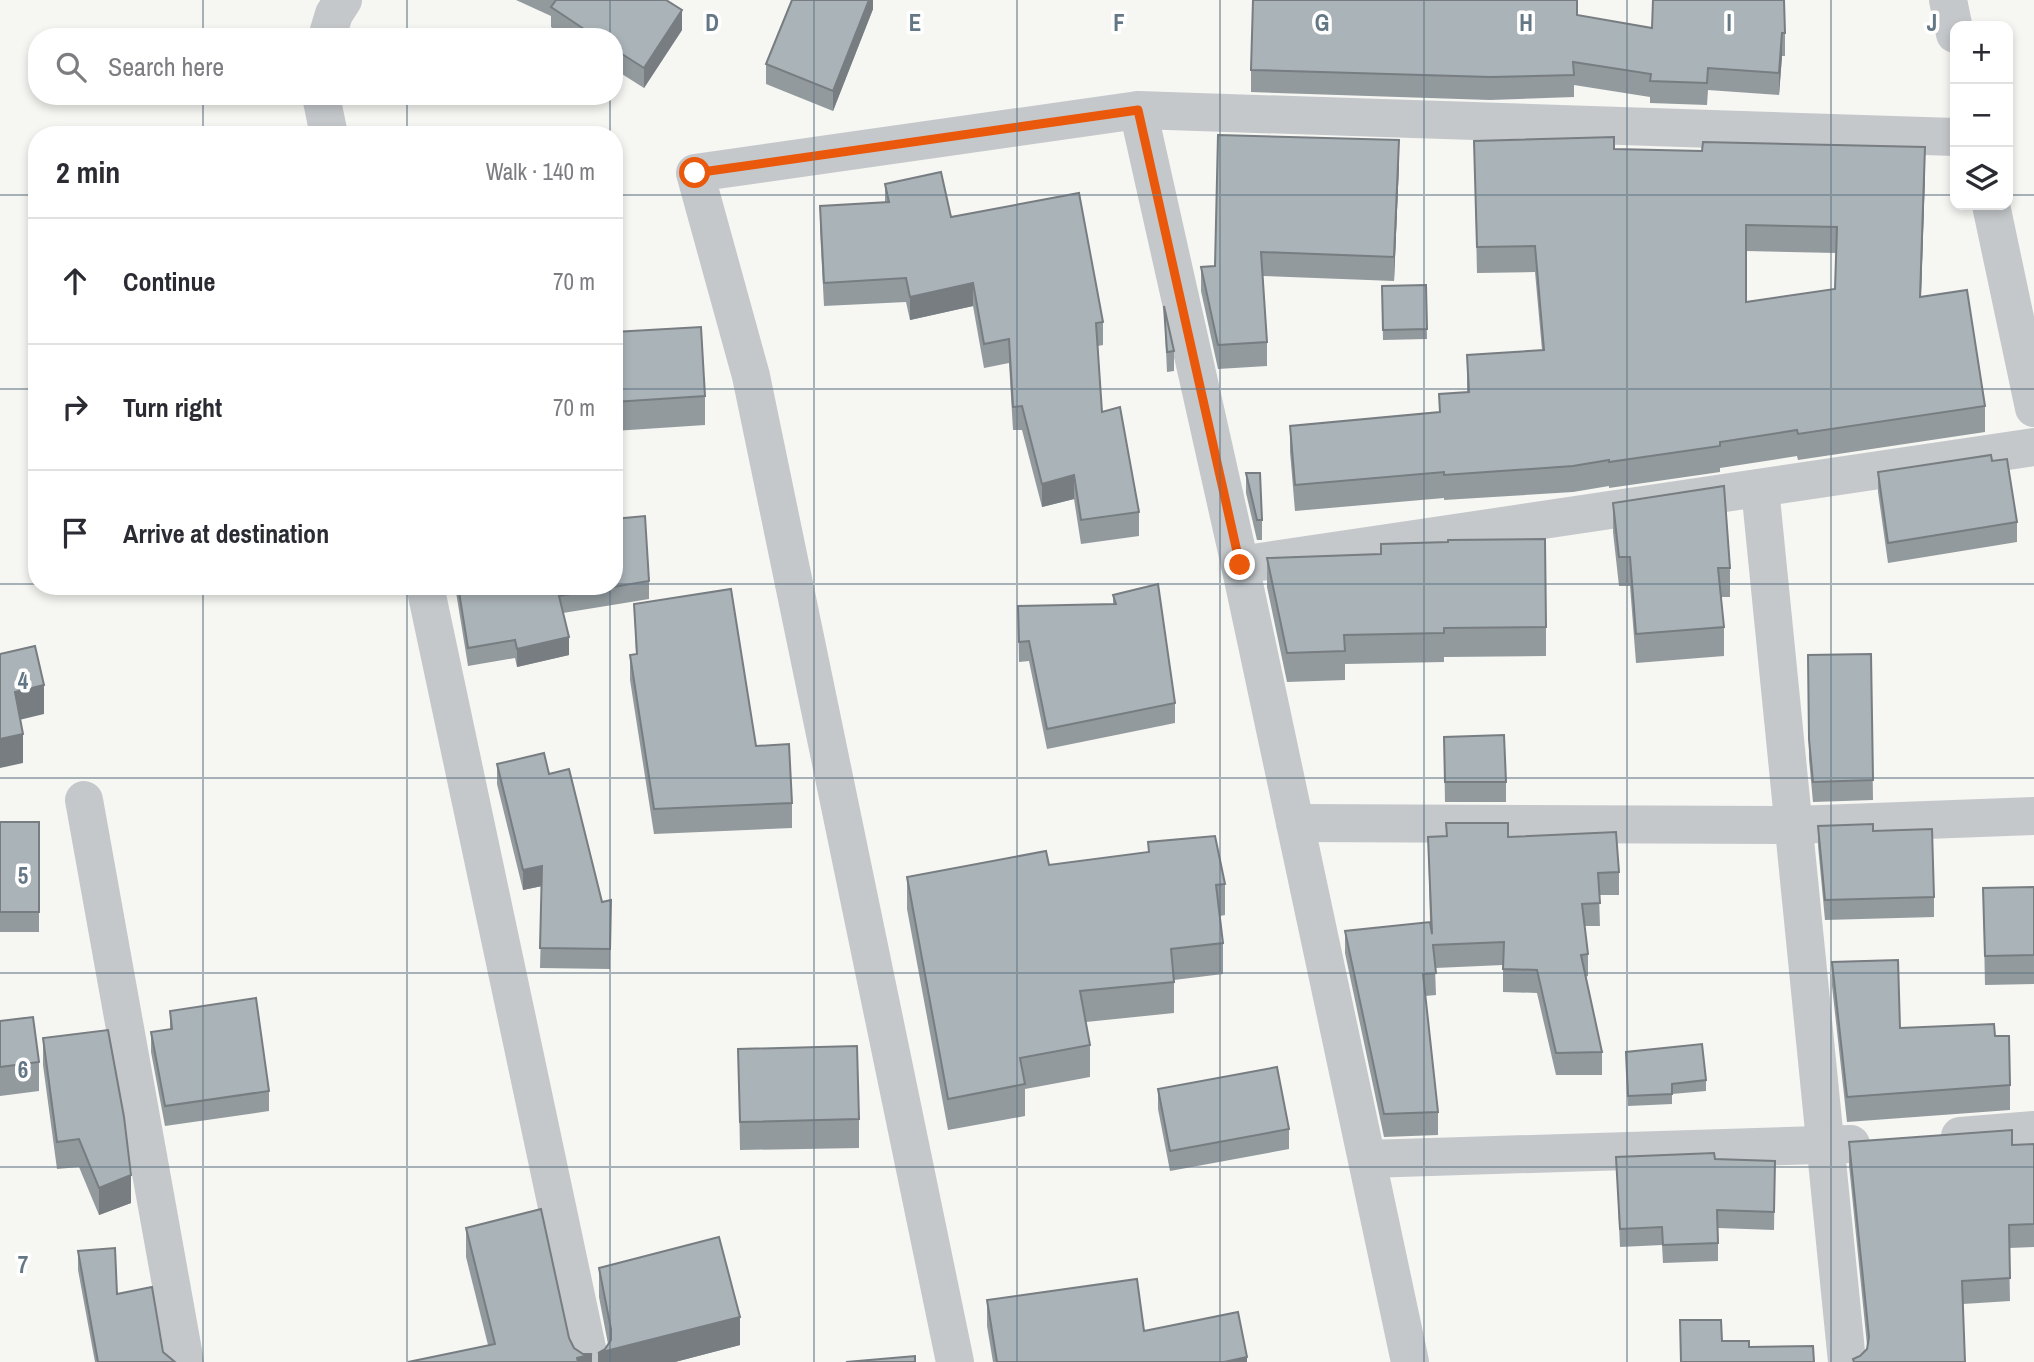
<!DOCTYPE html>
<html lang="en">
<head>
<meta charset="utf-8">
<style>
  body { margin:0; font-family:"Archivo Narrow",sans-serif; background:#f7f7f7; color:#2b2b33 }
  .controls { position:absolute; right:21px; top:21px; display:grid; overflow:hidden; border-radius:14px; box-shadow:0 4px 10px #0003 }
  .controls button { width:63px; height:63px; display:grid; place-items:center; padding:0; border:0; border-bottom:2px solid #e1e1e2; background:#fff; color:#2b2b33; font:35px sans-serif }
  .stop { position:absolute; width:21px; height:21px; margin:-16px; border:5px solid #ea580c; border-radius:50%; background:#fff }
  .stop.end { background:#ea580c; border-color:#fff; box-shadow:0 2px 7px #0008 }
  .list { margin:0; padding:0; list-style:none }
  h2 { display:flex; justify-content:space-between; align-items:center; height:91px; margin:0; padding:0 28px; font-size:30px }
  h2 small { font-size:23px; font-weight:400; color:#7c7c81 }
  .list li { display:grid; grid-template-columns:46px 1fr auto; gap:21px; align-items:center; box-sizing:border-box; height:126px; padding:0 28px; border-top:2px solid #e1e1e2 }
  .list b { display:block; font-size:26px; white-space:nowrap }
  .list em { font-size:23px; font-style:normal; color:#7c7c81 }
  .icon { flex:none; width:38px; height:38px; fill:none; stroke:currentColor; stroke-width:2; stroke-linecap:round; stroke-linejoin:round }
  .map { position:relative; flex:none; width:2034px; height:1362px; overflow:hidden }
  .search { position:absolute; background:#fff; box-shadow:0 4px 10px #0003; left:28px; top:28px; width:595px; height:77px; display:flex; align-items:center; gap:18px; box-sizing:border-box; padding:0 24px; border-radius:28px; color:#7c7c81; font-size:26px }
  .panel { position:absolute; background:#fff; box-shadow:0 4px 10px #0003; left:28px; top:126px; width:595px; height:469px; border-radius:28px }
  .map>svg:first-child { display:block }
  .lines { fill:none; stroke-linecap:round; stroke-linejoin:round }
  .minor { stroke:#c4c8cb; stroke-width:38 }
  .wall { fill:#929a9e; fill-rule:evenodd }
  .shaded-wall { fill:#777d81 }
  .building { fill:#aab3b8; stroke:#777d81; stroke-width:2; fill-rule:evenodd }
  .route { stroke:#ea580c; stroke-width:9 }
  .grid { fill:none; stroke:#647785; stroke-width:2; stroke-opacity:0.55 }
  .grid-label { font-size:23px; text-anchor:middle; font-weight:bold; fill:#647785; stroke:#fff; stroke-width:7; stroke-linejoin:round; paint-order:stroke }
</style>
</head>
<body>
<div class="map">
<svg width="2034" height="1362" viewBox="0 0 2034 1362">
  <rect width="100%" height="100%" fill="#f6f6f3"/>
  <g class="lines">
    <!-- minor -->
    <g class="minor">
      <polyline points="1948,0 1955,34"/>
      <polyline points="327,37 334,14 343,0"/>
      <polyline points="321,96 329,135"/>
      <polyline points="1138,110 1240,565"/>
      <polyline points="1991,205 2034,408"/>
      <polyline points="1760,488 1847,1362"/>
      <polyline points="425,586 590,1362"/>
      <polyline points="84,800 185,1362"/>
      <polyline points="1295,823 1794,825 2034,816"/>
      <polyline points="1960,1136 2034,1130"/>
      <polyline points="1367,1159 1851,1144"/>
      <polyline points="955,1362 751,376 695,173 1138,110 1955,137"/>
      <polyline points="1410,1362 1240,565 2034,447"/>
    </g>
  </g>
  <!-- wall -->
  <g class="wall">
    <polygon points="516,0 666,0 682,30 644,88 614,69 614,37 565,37 551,27 551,16"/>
    <polygon points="873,0 873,9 833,111 766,84 766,64"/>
    <polygon points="1577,15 1652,28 1785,33 1785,56 1782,56 1779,95 1708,90 1707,105 1650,103 1650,97 1574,85 1574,97 1490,100 1251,92 1251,70"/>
    <path d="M1474 141 1614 149 1925 173 1921 297 1985 406V432L1798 460 1797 456 1720 468V472L1609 488V486L1573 492 1444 500V498L1295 511 1290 452V426L1439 412V394L1467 392V355L1542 350 1535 272 1477 273ZM1746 251 1836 253 1835 289 1746 302Z"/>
    <polygon points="1399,164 1394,281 1263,276 1267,342 1267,366 1218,369 1201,291 1201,267 1215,266"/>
    <polygon points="885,184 951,217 1103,322 1103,345 1098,346 1102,412 1139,512 1139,536 1081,544 1074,499 1042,507 1022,430 1013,430 1009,363 984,368 973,306 910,320 906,302 824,306 820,229 820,206 885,202"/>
    <polygon points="1426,285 1427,339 1383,340 1382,286"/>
    <polygon points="1164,306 1174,351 1174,371 1167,372"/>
    <polygon points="614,332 705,396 705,425 614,431"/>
    <polygon points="1992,461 2017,522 2017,542 1888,563 1878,492 1878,472"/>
    <polygon points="1246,473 1262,520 1262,540 1257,540 1246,493"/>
    <polygon points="1613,503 1730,568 1730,597 1721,597 1724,627 1724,656 1636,663 1630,586 1619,586 1613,532"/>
    <polygon points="1267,558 1546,627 1546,656 1444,657 1444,662 1345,664 1345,680 1287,682 1267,587"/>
    <polygon points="649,581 649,599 563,613 569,655 517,667 515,658 468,666 455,586 614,586"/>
    <polygon points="1113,595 1175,703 1175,723 1047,749 1029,661 1019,662 1018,606 1113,604"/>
    <polygon points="634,604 756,746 792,803 792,828 654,834 630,680 630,655 636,654"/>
    <polygon points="1871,654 1873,800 1813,802 1809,759 1808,655"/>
    <polygon points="1444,737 1506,782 1506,802 1445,802"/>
    <polygon points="497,764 549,774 602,902 611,900 610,969 540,968 542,886 523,890 497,784"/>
    <rect x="0" y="822" width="39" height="110"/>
    <polygon points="1818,826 1873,831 1934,897 1934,917 1825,920 1818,846"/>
    <polygon points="1428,837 1508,837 1619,872 1619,895 1599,895 1600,926 1585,926 1588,954 1588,976 1585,977 1602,1052 1602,1075 1556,1075 1537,993 1503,992 1503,965 1435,968 1436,995 1425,996 1438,1112 1438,1135 1384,1137 1345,953 1345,931 1430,922"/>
    <polygon points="1148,842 1225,884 1225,915 1220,916 1223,943 1223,974 1174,980 1174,1013 1086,1022 1090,1045 1090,1077 1025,1089 1025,1116 948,1130 907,909 907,877 1049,865 1148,852"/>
    <polygon points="2034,887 2034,984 1985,985 1983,888"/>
    <polygon points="1832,962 1900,1028 1995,1036 2010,1085 2010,1110 1847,1122 1832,986"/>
    <polygon points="170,1011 269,1091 269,1111 165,1126 151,1052 151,1032 170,1030"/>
    <polygon points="0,1021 39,1062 39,1091 0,1096"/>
    <polygon points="43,1038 131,1203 99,1215 79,1167 57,1169 43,1065"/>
    <polygon points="738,1049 859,1119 859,1148 740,1150"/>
    <polygon points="1626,1052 1706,1080 1706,1091 1672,1094 1672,1104 1628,1106"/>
    <polygon points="1158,1089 1289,1129 1289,1149 1170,1171 1158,1109"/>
    <polygon points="1849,1142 2012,1145 2034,1144 2034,1247 2009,1248 2010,1301 1963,1304 1860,1356 1867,1349 1867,1345 1849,1165"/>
    <polygon points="1616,1157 1775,1161 1774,1230 1718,1228 1718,1261 1663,1263 1662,1245 1620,1247"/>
    <polygon points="466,1228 569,1338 574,1348 592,1362 488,1345 466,1257"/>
    <polygon points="78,1251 117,1294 163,1352 175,1362 95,1362 78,1270"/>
    <polygon points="599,1268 740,1345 675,1362 598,1362 608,1344 599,1297"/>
    <polygon points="987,1300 1144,1331 1247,1362 993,1362 987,1326"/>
  </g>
  <!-- shaded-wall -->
  <g class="shaded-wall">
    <polygon points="869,0 873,0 873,9 833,111 833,91"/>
    <polygon points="682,10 682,30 644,88 644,68"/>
    <polygon points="1782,33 1782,56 1779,95 1779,73"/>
    <polygon points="1399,140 1399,164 1394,281 1394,257"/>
    <polygon points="1925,147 1925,173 1920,323 1920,297"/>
    <polygon points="973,283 973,306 910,320 910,297"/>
    <polygon points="1074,475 1074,499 1042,507 1042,484"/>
    <polygon points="569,637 569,655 517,667 517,649"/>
    <polygon points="44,685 44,714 15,721 15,692"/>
    <polygon points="23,734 23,763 0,768 0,739"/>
    <polygon points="542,866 542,886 523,890 523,870"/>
    <polygon points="131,1175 131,1203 99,1215 99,1188"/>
    <polygon points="740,1317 740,1345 675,1362 598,1362 598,1353"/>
    <polygon points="592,1354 592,1362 577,1362 577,1358"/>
    <polygon points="1247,1357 1247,1362 1224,1362"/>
  </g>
  <!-- building -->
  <g class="building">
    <polygon points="556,0 666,0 682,10 644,68 614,49 614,37 596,37 551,7"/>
    <polygon points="792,0 869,0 833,91 766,64"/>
    <polygon points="1253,0 1577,0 1577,15 1652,28 1653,0 1784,0 1785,33 1782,33 1779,73 1708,68 1707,83 1650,81 1651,74 1573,62 1574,75 1490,77 1251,70"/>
    <polygon points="1218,135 1399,140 1394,257 1261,252 1267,342 1218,345 1201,267 1215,266"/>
    <path d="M1614 137V149L1702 151 1703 142 1925 147 1920 297 1967 290 1985 406 1798 434 1797 430 1720 442V446L1609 462V460L1573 466 1444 475V472L1295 485 1290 426 1440 412 1439 394 1469 392 1467 355 1544 350 1535 246 1477 247 1474 141ZM1746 225 1837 227 1835 289 1746 302Z"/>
    <polygon points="941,172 951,217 1079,193 1103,322 1096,323 1102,412 1120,407 1139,512 1081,520 1074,475 1042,484 1022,406 1013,407 1009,339 984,344 973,283 910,297 906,278 824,283 820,206 889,202 885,184"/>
    <polygon points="1426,285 1427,329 1383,330 1382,286"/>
    <polygon points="1164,306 1174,351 1167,352"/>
    <polygon points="701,327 705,396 614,402 614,332"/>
    <polygon points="1991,455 1992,461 2007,459 2017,522 1888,543 1878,472"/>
    <polygon points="1246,473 1260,473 1262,520 1257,520"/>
    <polygon points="1724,486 1730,568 1718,568 1724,627 1636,634 1630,557 1619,557 1613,503"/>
    <polygon points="645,516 649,581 559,596 569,637 517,649 515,640 468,648 458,586 614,586 614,519"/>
    <polygon points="1545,539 1546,627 1444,628 1444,633 1344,635 1345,651 1287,653 1267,558 1381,554 1381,544 1448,542 1448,540"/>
    <polygon points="1158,584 1175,703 1047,729 1029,641 1019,642 1018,606 1116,604 1113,595"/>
    <polygon points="731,589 756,746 789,744 792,803 654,809 630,655 637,654 634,604"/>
    <polygon points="35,646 44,685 15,692 23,734 0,739 0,654"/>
    <polygon points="1871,654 1873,780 1813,782 1809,739 1808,655"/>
    <polygon points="1504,735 1506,782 1445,782 1444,737"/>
    <polygon points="544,753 549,774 569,769 602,902 611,900 610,949 540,948 542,866 523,870 497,764"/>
    <rect x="0" y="822" width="39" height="90"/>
    <polygon points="1446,823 1508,823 1508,837 1616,832 1619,872 1598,873 1600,903 1582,904 1588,954 1581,955 1602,1052 1556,1053 1537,970 1503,969 1504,942 1433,945 1436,973 1423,974 1438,1112 1384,1114 1345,931 1430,922 1432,934 1428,837 1447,836"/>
    <polygon points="1873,824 1873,831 1932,829 1934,897 1825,900 1818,826"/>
    <polygon points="1215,836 1225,884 1216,885 1223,943 1171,949 1174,982 1080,991 1090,1045 1020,1058 1025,1084 948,1099 907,877 1046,851 1049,865 1149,852 1148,842"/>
    <polygon points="2034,887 2034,955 1985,956 1983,888"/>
    <polygon points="1898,960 1900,1028 1994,1024 1995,1036 2009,1036 2010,1085 1847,1097 1832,962"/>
    <polygon points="256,998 269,1091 165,1106 151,1032 172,1029 170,1011"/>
    <polygon points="33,1017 39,1062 0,1067 0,1021"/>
    <polygon points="108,1030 124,1117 131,1175 99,1188 79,1139 57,1142 43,1038"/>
    <polygon points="1702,1044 1706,1080 1672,1084 1672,1094 1628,1096 1626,1052"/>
    <polygon points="857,1046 859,1119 740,1122 738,1049"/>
    <polygon points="1277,1067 1289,1129 1170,1151 1158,1089"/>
    <polygon points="2012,1130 2012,1145 2034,1144 2034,1224 2009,1225 2010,1278 1962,1281 1965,1362 1854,1362 1853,1359 1860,1356 1867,1349 1869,1337 1849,1142"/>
    <polygon points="1714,1153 1715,1159 1775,1161 1774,1212 1717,1210 1718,1243 1663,1245 1662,1227 1620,1229 1616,1157"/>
    <polygon points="541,1209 569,1338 574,1348 583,1354 592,1354 577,1358 578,1362 408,1362 495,1344 466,1228"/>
    <polygon points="719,1237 740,1317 598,1353 605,1349 611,1340 611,1329 599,1268"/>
    <polygon points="115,1248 117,1294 152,1287 163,1352 175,1362 98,1362 78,1251"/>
    <polygon points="1137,1279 1144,1331 1238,1312 1247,1357 1224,1362 997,1362 987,1300"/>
    <polygon points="1680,1320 1721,1320 1722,1341 1749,1341 1749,1347 1813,1346 1814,1362 1681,1362"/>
    <polygon points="915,1356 915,1362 846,1362"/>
  </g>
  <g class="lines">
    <!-- route -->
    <polyline class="route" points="695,173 1138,110 1240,565"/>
  </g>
  <!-- grid -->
  <path class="grid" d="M203 0V37M407 0V37M610 0V37M814 0V1362M1017 0V1362M1220 0V1362M1424 0V1362M1627 0V1362M1831 0V1362M203 96V135M407 96V135M610 96V135M0 195H37M614 195H1955M2008 195H2034M0 389H37M614 389H2034M0 584H37M614 584H2034M203 586V1362M407 586V1362M610 586V1362M0 778H2034M0 973H2034M0 1167H2034"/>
  <g class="grid-label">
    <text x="712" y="31">D</text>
    <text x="915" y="31">E</text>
    <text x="1119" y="31">F</text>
    <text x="1322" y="31">G</text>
    <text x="1526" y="31">H</text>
    <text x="1729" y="31">I</text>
    <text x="1932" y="31">J</text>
    <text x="23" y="689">4</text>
    <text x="23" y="884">5</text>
    <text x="23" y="1078">6</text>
    <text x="23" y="1273">7</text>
  </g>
</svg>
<div class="controls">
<button>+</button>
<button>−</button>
<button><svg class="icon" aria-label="layers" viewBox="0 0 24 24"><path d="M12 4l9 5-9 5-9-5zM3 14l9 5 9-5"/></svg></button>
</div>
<div class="stop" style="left:695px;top:173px"></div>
<div class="stop end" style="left:1240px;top:565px"></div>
<div class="search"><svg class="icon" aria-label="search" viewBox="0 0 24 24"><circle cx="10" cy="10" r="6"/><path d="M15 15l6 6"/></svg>Search here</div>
<section class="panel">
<h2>2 min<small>Walk · 140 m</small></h2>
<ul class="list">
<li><svg class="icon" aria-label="ahead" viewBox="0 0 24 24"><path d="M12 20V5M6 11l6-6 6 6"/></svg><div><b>Continue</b></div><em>70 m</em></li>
<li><svg class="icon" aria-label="right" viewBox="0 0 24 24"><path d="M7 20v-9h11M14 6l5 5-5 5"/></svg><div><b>Turn right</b></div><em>70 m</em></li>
<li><svg class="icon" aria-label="arrive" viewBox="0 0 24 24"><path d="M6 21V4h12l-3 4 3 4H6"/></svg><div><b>Arrive at destination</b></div></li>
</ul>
</section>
</div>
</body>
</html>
